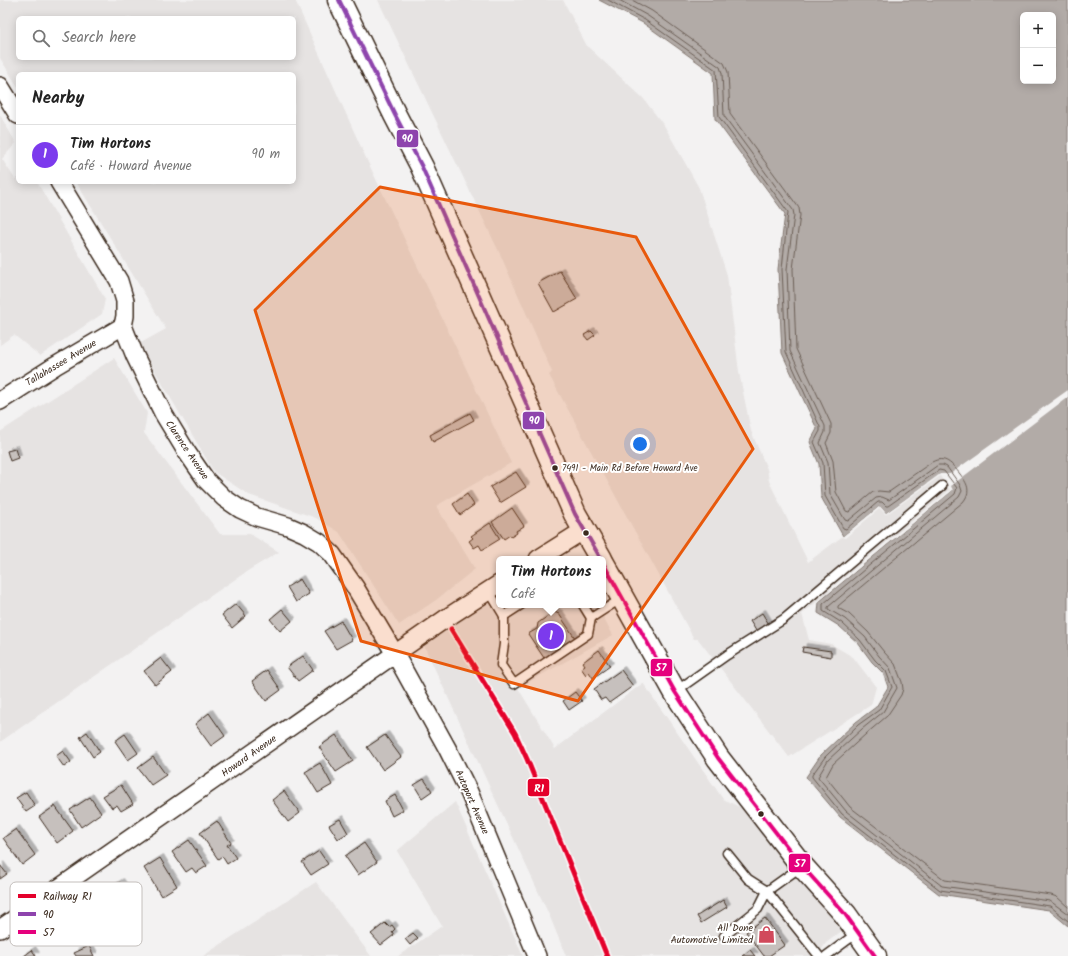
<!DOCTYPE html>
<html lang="en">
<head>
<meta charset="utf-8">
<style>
  body { margin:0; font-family:Kalam,sans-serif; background:#f6f6f6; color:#222 }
  .controls { position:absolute; right:12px; top:12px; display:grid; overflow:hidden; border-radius:6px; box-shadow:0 2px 10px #0003 }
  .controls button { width:36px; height:36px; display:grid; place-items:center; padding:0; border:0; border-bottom:1px solid #e0e0e0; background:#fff; color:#222; font:20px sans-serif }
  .you { position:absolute; left:640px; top:444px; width:14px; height:14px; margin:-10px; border:3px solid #fff; border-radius:50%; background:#1a73e8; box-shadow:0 0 0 6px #1a73e833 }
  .badge { display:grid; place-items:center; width:26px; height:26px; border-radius:50%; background:#7c3aed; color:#fff; font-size:13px; font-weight:700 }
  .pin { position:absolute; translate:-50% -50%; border:2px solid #fff; box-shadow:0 1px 4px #0006 }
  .popup { position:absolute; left:496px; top:556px; width:110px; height:52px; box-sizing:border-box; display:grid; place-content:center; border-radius:6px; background:#fff; filter:drop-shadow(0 1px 3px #0005); font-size:13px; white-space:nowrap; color:#767676 }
  .popup b { font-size:15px; color:#222 }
  .popup::after { content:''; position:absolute; left:50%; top:100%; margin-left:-8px; border:8px solid transparent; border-top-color:#fff }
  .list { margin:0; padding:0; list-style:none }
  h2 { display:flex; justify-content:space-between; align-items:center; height:52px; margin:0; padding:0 16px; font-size:17px }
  h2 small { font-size:13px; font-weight:400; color:#767676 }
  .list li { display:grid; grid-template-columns:26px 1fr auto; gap:12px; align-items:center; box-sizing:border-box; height:60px; padding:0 16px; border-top:1px solid #e0e0e0 }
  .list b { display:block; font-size:15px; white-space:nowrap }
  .list p { margin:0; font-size:13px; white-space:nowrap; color:#767676 }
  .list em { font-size:13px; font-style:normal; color:#767676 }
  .icon { flex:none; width:22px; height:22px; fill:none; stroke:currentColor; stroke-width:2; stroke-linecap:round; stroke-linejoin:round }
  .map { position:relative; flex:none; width:1068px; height:956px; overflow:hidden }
  .search { position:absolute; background:#fff; box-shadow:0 2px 10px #0003; left:16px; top:16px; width:280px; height:44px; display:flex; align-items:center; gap:10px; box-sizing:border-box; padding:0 14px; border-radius:6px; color:#767676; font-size:15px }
  .panel { position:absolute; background:#fff; box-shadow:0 2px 10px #0003; left:16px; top:72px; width:280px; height:112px; border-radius:6px }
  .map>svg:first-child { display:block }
  .built { fill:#e6e3e2; fill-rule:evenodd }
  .water { fill:#b2aba7; stroke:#827770; fill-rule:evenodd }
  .pier { fill:#f3f2f2 }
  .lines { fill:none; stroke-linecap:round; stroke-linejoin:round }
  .shore { stroke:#6b5e55; stroke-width:1 }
  .building { fill:#c6c0bd; stroke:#3b2a1e; filter:url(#shadow) }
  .lane-casing { stroke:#3b2a1e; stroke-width:11 }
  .street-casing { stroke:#3b2a1e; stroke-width:20 }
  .secondary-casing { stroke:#3b2a1e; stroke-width:25 }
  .lane { stroke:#fff; stroke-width:8 }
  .street { stroke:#fff; stroke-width:17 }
  .secondary { stroke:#fff; stroke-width:22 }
  .bus-1-casing { stroke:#fff; stroke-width:7 }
  .bus-2-casing { stroke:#fff; stroke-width:7 }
  .bus-1 { stroke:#8e44ad; stroke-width:4 }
  .bus-2 { stroke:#e5007d; stroke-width:4 }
  .rail-1-casing { stroke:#fff; stroke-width:8 }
  .rail-1 { stroke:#e4002b; stroke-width:5 }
  .marked { fill:#e8590c; fill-opacity:0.2; stroke:#e8590c; stroke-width:3; stroke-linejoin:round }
  .bus-dot { fill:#3b2a1e; stroke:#fff; stroke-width:1.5 }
  .labels { text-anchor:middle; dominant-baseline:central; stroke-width:4; stroke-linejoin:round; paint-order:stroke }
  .bus-label { font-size:9px; fill:#3b2a1e; stroke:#fff; text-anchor:start }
  .street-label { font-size:10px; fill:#3b2a1e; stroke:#fff }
  .poi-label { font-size:10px; fill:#3b2a1e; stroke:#fff; text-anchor:end }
  .key { fill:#fff; stroke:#c4bfbc; stroke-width:1 }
  .key-label { font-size:11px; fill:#3b2a1e }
  .line-badge { stroke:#fff; stroke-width:1.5 }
  .badge-label { font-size:11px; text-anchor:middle; font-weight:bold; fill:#fff }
</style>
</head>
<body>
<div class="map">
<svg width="1068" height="956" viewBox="0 0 1068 956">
  <defs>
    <filter id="shadow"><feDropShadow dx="3.5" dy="-3.5" stdDeviation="0" flood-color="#0004"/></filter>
  </defs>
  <rect width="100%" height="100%" fill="#f3f2f2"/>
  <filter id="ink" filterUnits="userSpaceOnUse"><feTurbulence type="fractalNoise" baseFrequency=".025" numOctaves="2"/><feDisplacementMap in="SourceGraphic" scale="8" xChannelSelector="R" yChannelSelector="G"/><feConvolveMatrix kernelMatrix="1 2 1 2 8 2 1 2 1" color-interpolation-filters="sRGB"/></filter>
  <g filter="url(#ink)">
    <!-- built -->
    <g class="built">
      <path d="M0 0H295L365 156 511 463 436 506 475 569 436 600 399 625 339 532 316 518 249 495 214 472 139 344 166 329 76 182H294V74H18V87L0 58ZM18 18H294V58H18Z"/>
      <polygon points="378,0 563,0 587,46 643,98 665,127 699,188 727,275 739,372 751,431 767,469 769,481 808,562 843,536 880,506 886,512 940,474 950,474 953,490 802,614 809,640 831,644 853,657 876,687 871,705 789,757 698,639 694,639 549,375 552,372 500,254"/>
      <polygon points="0,115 16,143 2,159 15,179 18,177 18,182 37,182 105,299 102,314 40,356 14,335 0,345"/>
      <polygon points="114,358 147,413 144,433 220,534 250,534 279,552 249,570 206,599 0,742 0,432"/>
      <polygon points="499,588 499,605 597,605 613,635 518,688 555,749 643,683 723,799 756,815 803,875 843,930 826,943 817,956 566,956 550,917 420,637"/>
      <polygon points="455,802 523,956 398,956 442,926 397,851"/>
      <polygon points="316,882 371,956 203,956"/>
    </g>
    <!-- water -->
    <path class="water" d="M599 0H1068V926L1049 910 939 894 840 817 806 777 821 755 856 722 876 707 888 687 883 673 872 662 858 643 839 626 818 613 819 602 953 490 941 474 886 513 880 506 843 536 821 497 819 464 810 442 817 429 782 353 778 269 785 214 715 119 713 73 643 23ZM1023 15H1053V81H1023Z"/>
    <!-- pier -->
    <polygon class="pier" points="1068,390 1068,397 951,486 953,490 831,591 830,589 950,490 940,476 887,514 885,514 880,508 845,538 842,537 880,506 886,513 940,474 950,474"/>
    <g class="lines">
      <!-- shore -->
      <g class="shore">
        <polyline points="608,0 645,20 716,70 719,117 788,212 782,269 786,352 820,427 820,431 814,442 823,463 825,496 843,528 846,529 878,502 882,502 886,506 888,506 939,470 944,471 957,488 955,494 823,604 823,611 842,623 860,640 875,660 886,671 892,687 879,710 858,725 825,757 812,775 812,777 842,814 940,890 1050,906 1068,921"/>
        <polyline points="619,0 648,16 720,67 722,73 724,116 793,210 794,215 787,269 790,351 825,426 825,432 820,443 828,462 830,494 845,520 848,521 876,498 882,497 889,500 938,465 943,465 947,467 960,485 962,491 959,497 828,607 828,609 845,619 865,637 879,656 890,668 897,688 883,712 862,729 828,760 818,777 846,811 942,886 1050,901 1068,914"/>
        <path d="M632 0 652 11 724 63 728 72 730 114 799 208 800 215 793 269 796 349 831 424V433L826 443 833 461 836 492 846 511 849 512 873 492 879 491 889 492 932 462C945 455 952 464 960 474 967 483 972 491 963 502L838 606V608L849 614 868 632 884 652 895 664 902 682 903 689 901 695 887 716 866 734 833 764 826 777 850 807 945 880 1051 895 1057 897 1068 907"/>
      </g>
    </g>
    <!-- building -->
    <g class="building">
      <polygon points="560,271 577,299 554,312 538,283"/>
      <polygon points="591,331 595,335 588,340 584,335"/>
      <polygon points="470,413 474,420 433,442 430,435"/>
      <polygon points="15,449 18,458 10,461 7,451"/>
      <polygon points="516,472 526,487 500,503 490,487"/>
      <polygon points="467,494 474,505 460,515 453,504"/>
      <polygon points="512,508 524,526 516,531 517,533 511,537 510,535 504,539 492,522"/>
      <polygon points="490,523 500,539 482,550 479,545 474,548 469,541 473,538 471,536"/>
      <polygon points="300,579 309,594 296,602 287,587"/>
      <polygon points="236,604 246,616 232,628 222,615"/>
      <polygon points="282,609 292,621 280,631 270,619"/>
      <polygon points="554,612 559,614 575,638 573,643 552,658 544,658 528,634 537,629 538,623"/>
      <polygon points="762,613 770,626 758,634 750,621"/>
      <polygon points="341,621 352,640 336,649 324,631"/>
      <polygon points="803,647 831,651 831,657 802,652"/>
      <polygon points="599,650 610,666 593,678 589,672 586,675 581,668 585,665 583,662"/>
      <polygon points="303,656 313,670 298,681 287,667"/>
      <polygon points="161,658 172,672 155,685 144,671"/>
      <polygon points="267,670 281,690 266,701 252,681"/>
      <polygon points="621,670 633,686 609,703 605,698 601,700 594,689"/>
      <polygon points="575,692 582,701 569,710 563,701"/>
      <polygon points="209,713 225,736 211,746 195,724"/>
      <polygon points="87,732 100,752 93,757 80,737"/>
      <polygon points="125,734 138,753 128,760 115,741"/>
      <polygon points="336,735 353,761 336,772 319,747"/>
      <polygon points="385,735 401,757 383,770 367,747"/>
      <polygon points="63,751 71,762 64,767 56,756"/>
      <polygon points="153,757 166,775 151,785 138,768"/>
      <polygon points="320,763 332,785 318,793 305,772"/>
      <polygon points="424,779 432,791 422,798 414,785"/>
      <polygon points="121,785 133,804 121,811 117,805 112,808 103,796"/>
      <polygon points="284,791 300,813 288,822 272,800"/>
      <polygon points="26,792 35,806 26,812 16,798"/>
      <polygon points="395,795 403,810 392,816 385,801"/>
      <polygon points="90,797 101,813 81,827 70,810"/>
      <polygon points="55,806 73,831 57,843 39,817"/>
      <polygon points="340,819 348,833 338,839 329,825"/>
      <polygon points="217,821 231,843 227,845 236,858 227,864 222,856 218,859 200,833"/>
      <polygon points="16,829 35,855 22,865 3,838"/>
      <polygon points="189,840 207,866 196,873 192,868 186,872 172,852"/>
      <polygon points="364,843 377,862 358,875 345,856"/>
      <polygon points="319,851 328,864 311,875 302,862"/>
      <polygon points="160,858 177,886 161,896 144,868"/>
      <polygon points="0,865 7,874 0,879"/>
      <polygon points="120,882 136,905 123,913 108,890"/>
      <polygon points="723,900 727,907 701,923 697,916"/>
      <polygon points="98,904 109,921 93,932 82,915"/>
      <polygon points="765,918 785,945 769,956 764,956 746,932"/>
      <polygon points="385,923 389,927 392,925 395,929 392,932 394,935 381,945 371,934"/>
      <polygon points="413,933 418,938 410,945 405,939"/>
      <polygon points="89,946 94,956 76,956 74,953"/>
      <polygon points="32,950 36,956 24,956"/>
      <polygon points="750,950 755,956 742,956"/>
    </g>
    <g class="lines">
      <defs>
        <g id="lane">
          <polyline points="489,591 504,616 504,644 501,665 514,684 588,634 591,618 583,605"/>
          <polyline points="504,616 521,605"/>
          <polyline points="591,618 622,598"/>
          <polyline points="676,691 727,655 784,619 942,486"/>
          <polyline points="727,853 748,879 767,891 819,956"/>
          <polyline points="724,936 758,909 767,891 802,866"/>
          <polyline points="826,956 857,933"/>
        </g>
        <g id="street">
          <polyline points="0,86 18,115"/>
          <polyline points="59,182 119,281 125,301 125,316 123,326 135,356 163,413 186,451 206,480 224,498 240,509 257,517 288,526 304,533 319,542 332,554 355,587 395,654 447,748 469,792 537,956"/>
          <polyline points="0,401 55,366 123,326"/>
          <polyline points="538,559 584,530"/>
          <polyline points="0,929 445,619 499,584"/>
        </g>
        <g id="secondary">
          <polyline points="339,0 395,115 422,167 575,514 601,559"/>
          <polyline points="603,563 675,692 718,758 802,866 845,914 875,956"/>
        </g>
      </defs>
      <!-- lane casing -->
      <use href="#lane" class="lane-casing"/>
      <!-- street casing -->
      <use href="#street" class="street-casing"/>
      <!-- secondary casing -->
      <use href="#secondary" class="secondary-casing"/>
      <!-- lane -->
      <use href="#lane" class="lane"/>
      <!-- street -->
      <use href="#street" class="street"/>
      <!-- secondary -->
      <use href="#secondary" class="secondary"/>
      <defs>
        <polyline id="bus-1" points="339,0 395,115 422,167 575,514 601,559"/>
        <polyline id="bus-2" points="603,563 675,692 718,758 802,866 845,914 875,956"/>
      </defs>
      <!-- bus-1 casing -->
      <use href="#bus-1" class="bus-1-casing"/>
      <!-- bus-2 casing -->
      <use href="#bus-2" class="bus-2-casing"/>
      <!-- bus-1 -->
      <use href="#bus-1" class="bus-1"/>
      <!-- bus-2 -->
      <use href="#bus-2" class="bus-2"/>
      <defs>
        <polyline id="rail-1" points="451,629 515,733 527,759 607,956"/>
      </defs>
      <!-- rail-1 casing -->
      <use href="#rail-1" class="rail-1-casing"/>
      <!-- rail-1 -->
      <use href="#rail-1" class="rail-1"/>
    </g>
  </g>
  <!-- marked area -->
  <path class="marked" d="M380 187 636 237 753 449 578 701 361 641 255 310Z"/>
  <!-- icons -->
  <defs>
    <symbol id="shop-bare" viewBox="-9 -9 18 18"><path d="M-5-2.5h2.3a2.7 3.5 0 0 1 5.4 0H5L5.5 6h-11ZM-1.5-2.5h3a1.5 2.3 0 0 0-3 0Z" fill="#d1495b" stroke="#fff" stroke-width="2.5" paint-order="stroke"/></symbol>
  </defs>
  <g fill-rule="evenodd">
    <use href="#shop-bare" x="754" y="922" width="25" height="25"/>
  </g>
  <!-- markers -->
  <g class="bus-dot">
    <circle cx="555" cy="468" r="3.5"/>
    <circle cx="586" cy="533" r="3.5"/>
    <circle cx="761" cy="814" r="3.5"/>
  </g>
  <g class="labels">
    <!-- bus labels -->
    <g class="bus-label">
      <text x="562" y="468">7491 - Main Rd Before Howard Ave</text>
    </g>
    <!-- street labels -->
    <g class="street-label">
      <text transform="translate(61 363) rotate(-31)">Tallahassee Avenue</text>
      <text transform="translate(187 450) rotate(56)">Clarence Avenue</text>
      <text transform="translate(249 756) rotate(-35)">Howard Avenue</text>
      <text transform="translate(472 802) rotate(66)">Autoport Avenue</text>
    </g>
    <!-- poi labels -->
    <g class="poi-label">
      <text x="753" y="928">All Done<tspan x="753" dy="12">Automotive Limited</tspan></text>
    </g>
  </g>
  <!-- legend -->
  <rect x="10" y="882" width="132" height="64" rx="6" class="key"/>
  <rect x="18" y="894" width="18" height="4" fill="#e4002b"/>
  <rect x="18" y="912" width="18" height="4" fill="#8e44ad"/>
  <rect x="18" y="930" width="18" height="4" fill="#e5007d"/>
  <g class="key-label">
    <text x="43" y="900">Railway R1</text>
    <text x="43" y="918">90</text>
    <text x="43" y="936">57</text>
  </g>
  <g class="line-badge">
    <rect x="396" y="129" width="23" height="19" rx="4" fill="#8e44ad"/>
    <rect x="522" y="411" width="23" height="19" rx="4" fill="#8e44ad"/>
    <rect x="650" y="658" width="23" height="19" rx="4" fill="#e5007d"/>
    <rect x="527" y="778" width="23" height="19" rx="4" fill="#e4002b"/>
    <rect x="788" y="853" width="23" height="20" rx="4" fill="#e5007d"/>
  </g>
  <g class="badge-label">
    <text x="407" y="142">90</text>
    <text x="534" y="424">90</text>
    <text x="661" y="671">57</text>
    <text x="539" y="792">R1</text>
    <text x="800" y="867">57</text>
  </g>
</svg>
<div class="controls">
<button>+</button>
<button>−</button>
</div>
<div class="you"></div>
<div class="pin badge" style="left:551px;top:636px">1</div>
<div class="popup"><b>Tim Hortons</b>Café</div>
<div class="search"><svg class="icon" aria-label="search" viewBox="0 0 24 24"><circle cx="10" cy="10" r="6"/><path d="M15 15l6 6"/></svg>Search here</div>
<section class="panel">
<h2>Nearby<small></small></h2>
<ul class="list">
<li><span class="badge">1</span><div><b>Tim Hortons</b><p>Café · Howard Avenue</p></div><em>90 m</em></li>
</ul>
</section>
</div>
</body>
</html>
